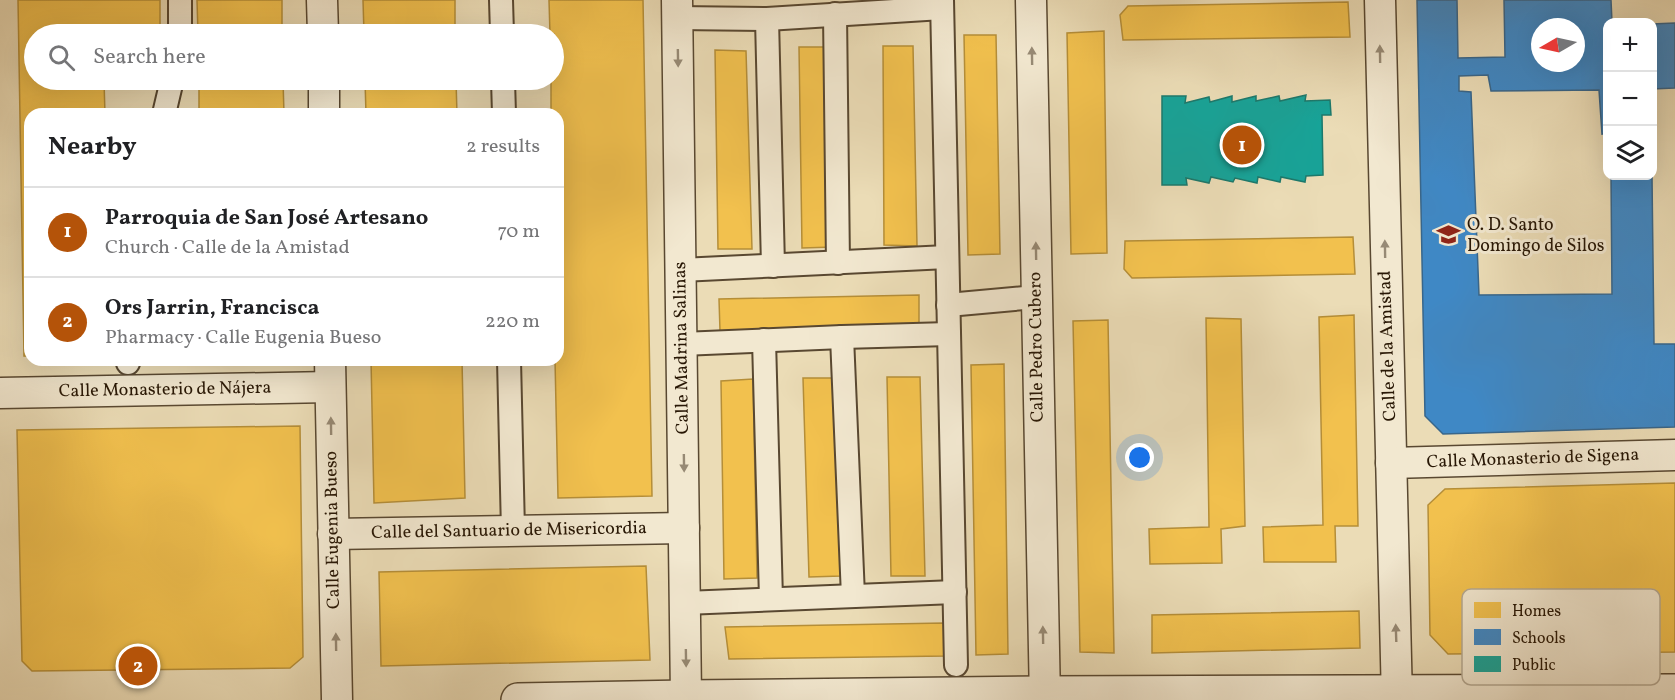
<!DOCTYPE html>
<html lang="en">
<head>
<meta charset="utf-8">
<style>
  body { margin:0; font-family:Vollkorn,serif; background:#f6f6f6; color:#202124 }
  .controls { position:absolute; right:18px; top:18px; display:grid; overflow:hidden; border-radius:12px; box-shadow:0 6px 24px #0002 }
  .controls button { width:54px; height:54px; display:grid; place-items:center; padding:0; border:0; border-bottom:2px solid #e0e0e0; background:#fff; color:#202124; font:30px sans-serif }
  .compass { position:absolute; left:1531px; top:18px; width:54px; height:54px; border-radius:50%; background:#fff; box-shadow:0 6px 24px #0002; rotate:261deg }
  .you { position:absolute; left:1140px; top:458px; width:21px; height:21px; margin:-15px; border:4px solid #fff; border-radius:50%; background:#1a73e8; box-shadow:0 0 0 9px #1a73e833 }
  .badge { display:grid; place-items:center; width:39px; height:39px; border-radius:50%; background:#b45309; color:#fff; font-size:20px; font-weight:700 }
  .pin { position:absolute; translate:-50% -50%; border:3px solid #fff; box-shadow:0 2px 6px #0006 }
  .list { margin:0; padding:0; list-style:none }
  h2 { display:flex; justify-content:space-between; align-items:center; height:78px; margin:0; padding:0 24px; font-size:26px }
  h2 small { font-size:20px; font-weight:400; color:#757577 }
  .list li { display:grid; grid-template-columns:39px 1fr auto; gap:18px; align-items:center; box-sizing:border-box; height:90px; padding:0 24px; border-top:2px solid #e0e0e0 }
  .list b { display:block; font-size:22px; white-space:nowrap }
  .list p { margin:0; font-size:20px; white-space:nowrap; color:#757577 }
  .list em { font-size:20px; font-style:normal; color:#757577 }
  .icon { flex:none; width:33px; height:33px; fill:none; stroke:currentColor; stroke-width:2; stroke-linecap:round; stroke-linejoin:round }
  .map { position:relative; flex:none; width:1675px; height:700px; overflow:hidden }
  .search { position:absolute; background:#fff; box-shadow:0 6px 24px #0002; left:24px; top:24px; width:540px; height:66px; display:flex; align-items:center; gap:15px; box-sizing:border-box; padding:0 21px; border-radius:33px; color:#757577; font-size:22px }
  .panel { position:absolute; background:#fff; box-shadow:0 6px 24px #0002; left:24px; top:108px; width:540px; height:258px; border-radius:18px }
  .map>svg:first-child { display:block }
  .homes { fill:#f2c14e; stroke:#b58e38; stroke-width:1.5 }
  .schools { fill:#3f88c5; stroke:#38668b; stroke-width:1.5; fill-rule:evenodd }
  .public { fill:#17a398; stroke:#1c796c; stroke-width:1.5 }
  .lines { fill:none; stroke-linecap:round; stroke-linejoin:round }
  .pedestrian-casing { stroke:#594831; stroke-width:26 }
  .minor-casing { stroke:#594831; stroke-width:33 }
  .tertiary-casing { stroke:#594831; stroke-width:36 }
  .pedestrian { stroke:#f2e8d0; stroke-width:22 }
  .minor { stroke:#f2e8d0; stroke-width:30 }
  .tertiary { stroke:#f2e8d0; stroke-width:33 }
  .oneway { fill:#978a75 }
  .labels { text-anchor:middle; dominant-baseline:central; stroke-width:6; stroke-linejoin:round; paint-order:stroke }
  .poi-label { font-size:18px; fill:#281705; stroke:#f2e8d0; text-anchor:start }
  .street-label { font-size:18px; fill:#281705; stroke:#f2e8d0 }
  .key { fill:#f2e8d0; stroke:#b5a993; stroke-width:1.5 }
  .key-label { font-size:16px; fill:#281705 }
</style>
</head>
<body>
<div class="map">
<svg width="1675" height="700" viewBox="0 0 1675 700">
  <rect width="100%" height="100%" fill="#ebdcb6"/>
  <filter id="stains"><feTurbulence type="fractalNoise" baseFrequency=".00333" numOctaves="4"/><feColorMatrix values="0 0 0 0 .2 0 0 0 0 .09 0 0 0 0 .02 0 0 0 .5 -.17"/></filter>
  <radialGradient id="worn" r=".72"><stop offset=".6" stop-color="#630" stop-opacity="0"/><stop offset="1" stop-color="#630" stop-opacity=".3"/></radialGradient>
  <!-- homes -->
  <g class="homes">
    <polygon points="18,0 160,0 160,34 34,34 34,80 104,81 105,114 30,114 30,356 24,356"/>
    <polygon points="197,0 282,0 282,34 198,34"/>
    <polygon points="363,0 455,0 455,34 364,34"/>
    <polygon points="549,0 643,0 652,496 558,498 555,360 558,360 558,114 551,114 551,80 554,80 554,34 550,34"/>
    <polygon points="1348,2 1350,37 1123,40 1120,15 1128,6"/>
    <polygon points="1104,31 1107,253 1071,254 1067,33"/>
    <polygon points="964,35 996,35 1000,254 968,255"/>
    <polygon points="883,46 913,46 917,246 884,245"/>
    <polygon points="799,47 831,47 834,247 802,248"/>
    <polygon points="715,50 746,51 752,249 718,249"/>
    <polygon points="199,80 283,80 284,114 199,114"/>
    <polygon points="365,80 456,80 457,114 366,114"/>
    <polygon points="1353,237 1355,274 1132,278 1124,269 1125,241"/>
    <polygon points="919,295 919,326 720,331 719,299"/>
    <polygon points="1354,315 1358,526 1335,526 1336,562 1264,562 1263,527 1323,525 1319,317"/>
    <polygon points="1206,318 1241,319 1245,526 1221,529 1222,563 1150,564 1149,529 1209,527"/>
    <polygon points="1108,320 1114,653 1080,652 1073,321"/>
    <polygon points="371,360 462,360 465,498 374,503"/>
    <polygon points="1004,364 1008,654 976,655 971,365"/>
    <polygon points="887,377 920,377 925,576 891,576"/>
    <polygon points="803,378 836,378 841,576 809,577"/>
    <polygon points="753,379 757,578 724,579 721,381"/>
    <polygon points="300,426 303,657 290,668 32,671 22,661 17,430"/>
    <polygon points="1675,483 1675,652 1448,654 1430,635 1428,505 1445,489"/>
    <polygon points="646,566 650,660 381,666 379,572"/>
    <polygon points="1359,611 1360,648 1152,653 1152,615"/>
    <polygon points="944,623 945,656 729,659 725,627"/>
  </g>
  <!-- schools -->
  <g class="schools">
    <path d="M1417 0H1457L1458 58 1505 57 1504 0H1611L1612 22H1608V133L1602 134 1599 90 1491 91 1488 75 1459 76V91L1471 92 1479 295 1612 294 1611 176H1652L1654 344H1675V427L1443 434 1425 416ZM1540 27H1576V63H1540Z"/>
    <polygon points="1675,23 1675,88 1652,89 1652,24"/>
  </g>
  <!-- public -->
  <polygon class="public" points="1306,95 1305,101 1330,100 1331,115 1322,115 1323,175 1306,176 1305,182 1281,177 1280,182 1258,177 1257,183 1235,178 1233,182 1211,177 1209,183 1186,178 1187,185 1162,185 1162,96 1186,96 1185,103 1209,97 1210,102 1232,96 1232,102 1256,96 1256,101 1279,96 1280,101"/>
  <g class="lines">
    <defs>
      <g id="pedestrian">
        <polyline points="501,0 502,34"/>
        <polyline points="942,0 956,665"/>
        <polyline points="835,14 838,263"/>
        <polyline points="677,18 767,19 942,8"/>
        <polyline points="767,19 773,266"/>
        <polyline points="180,34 180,0"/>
        <polyline points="503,80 504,114"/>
        <polyline points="164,114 172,80"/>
        <polyline points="681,270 947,257"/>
        <polyline points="948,305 1036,297"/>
        <polyline points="842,337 853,596"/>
        <polyline points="764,340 771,599"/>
        <polyline points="682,344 842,337 949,334"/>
        <polyline points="128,360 128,363"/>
        <polyline points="509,360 513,531"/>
        <polyline points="685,603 955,592"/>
      </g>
      <g id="minor">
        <polyline points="322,0 323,34"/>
        <polyline points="677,0 686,697"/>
        <polyline points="1031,0 1045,700"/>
        <polyline points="1380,0 1397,700"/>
        <polyline points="324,80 324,114"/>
        <polyline points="330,360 337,700"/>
        <polyline points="0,393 330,387"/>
        <polyline points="1391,463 1675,455"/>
        <polyline points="333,534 684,528"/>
      </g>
      <polyline id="tertiary" points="518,700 686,697 1045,693 1675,691"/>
    </defs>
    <!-- pedestrian casing -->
    <use href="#pedestrian" class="pedestrian-casing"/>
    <!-- minor casing -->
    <use href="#minor" class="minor-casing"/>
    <!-- tertiary casing -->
    <use href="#tertiary" class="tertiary-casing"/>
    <!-- pedestrian -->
    <use href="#pedestrian" class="pedestrian"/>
    <!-- minor -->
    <use href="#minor" class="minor"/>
    <!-- tertiary -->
    <use href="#tertiary" class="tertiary"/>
  </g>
  <!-- one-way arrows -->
  <defs><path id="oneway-solid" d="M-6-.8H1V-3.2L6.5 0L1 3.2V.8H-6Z" transform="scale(1.5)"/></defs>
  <g class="oneway">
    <use href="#oneway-solid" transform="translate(1380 54) rotate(-91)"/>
    <use href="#oneway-solid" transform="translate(1032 56) rotate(-91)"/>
    <use href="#oneway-solid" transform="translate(678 58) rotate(89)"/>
    <use href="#oneway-solid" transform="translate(1385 249) rotate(-91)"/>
    <use href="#oneway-solid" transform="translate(1036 251) rotate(-91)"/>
    <use href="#oneway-solid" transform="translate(331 426) rotate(-91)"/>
    <use href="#oneway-solid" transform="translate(684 463) rotate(89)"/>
    <use href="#oneway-solid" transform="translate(1396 633) rotate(-92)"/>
    <use href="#oneway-solid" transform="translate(1043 635) rotate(-91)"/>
    <use href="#oneway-solid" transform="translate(336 642) rotate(-91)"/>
    <use href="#oneway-solid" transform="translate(686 658) rotate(89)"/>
  </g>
  <!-- icons -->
  <defs>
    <symbol id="school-bare" viewBox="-9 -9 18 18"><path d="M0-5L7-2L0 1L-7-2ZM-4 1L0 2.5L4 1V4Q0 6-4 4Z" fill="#8f2418" stroke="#f2e8d0" stroke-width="2.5" paint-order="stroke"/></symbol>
  </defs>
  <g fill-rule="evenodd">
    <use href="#school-bare" x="1432" y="218" width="33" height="33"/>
  </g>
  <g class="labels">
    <!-- poi labels -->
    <g class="poi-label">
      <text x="1467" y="225">O. D. Santo<tspan x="1467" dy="21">Domingo de Silos</tspan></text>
    </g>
    <!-- street labels -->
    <g class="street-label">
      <text transform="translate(1388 346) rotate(-92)">Calle de la Amistad</text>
      <text transform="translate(1037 347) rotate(-91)">Calle Pedro Cubero</text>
      <text transform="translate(682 348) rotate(-91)">Calle Madrina Salinas</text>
      <text transform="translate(165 390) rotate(-1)">Calle Monasterio de Nájera</text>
      <text transform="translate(1533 459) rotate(-2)">Calle Monasterio de Sigena</text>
      <text transform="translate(333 530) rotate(-91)">Calle Eugenia Bueso</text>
      <text transform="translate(509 531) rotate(-1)">Calle del Santuario de Misericordia</text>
    </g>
  </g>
  <!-- legend -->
  <rect x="1462" y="589" width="198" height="96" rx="9" class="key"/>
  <rect x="1474" y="602" width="27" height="16" fill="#f2c14e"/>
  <rect x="1474" y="629" width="27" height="16" fill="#3f88c5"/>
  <rect x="1474" y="656" width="27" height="16" fill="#17a398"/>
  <g class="key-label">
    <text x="1512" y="616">Homes</text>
    <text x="1512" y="643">Schools</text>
    <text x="1512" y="670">Public</text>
  </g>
  <rect width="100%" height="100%" filter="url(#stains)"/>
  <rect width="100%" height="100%" fill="url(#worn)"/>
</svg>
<div class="controls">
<button>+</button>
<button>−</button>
<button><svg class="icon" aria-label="layers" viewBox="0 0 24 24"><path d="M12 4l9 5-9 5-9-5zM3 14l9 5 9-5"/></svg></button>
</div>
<svg class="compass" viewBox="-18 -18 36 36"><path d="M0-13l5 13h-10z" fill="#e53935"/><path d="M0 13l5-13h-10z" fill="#757577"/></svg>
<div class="you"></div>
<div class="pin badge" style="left:1242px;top:145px">1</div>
<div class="pin badge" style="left:138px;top:666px">2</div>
<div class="search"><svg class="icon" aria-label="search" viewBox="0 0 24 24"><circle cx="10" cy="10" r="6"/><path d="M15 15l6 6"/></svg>Search here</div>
<section class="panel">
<h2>Nearby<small>2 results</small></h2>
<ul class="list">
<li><span class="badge">1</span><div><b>Parroquia de San José Artesano</b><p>Church · Calle de la Amistad</p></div><em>70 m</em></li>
<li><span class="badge">2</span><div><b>Ors Jarrin, Francisca</b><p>Pharmacy · Calle Eugenia Bueso</p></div><em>220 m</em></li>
</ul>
</section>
</div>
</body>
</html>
